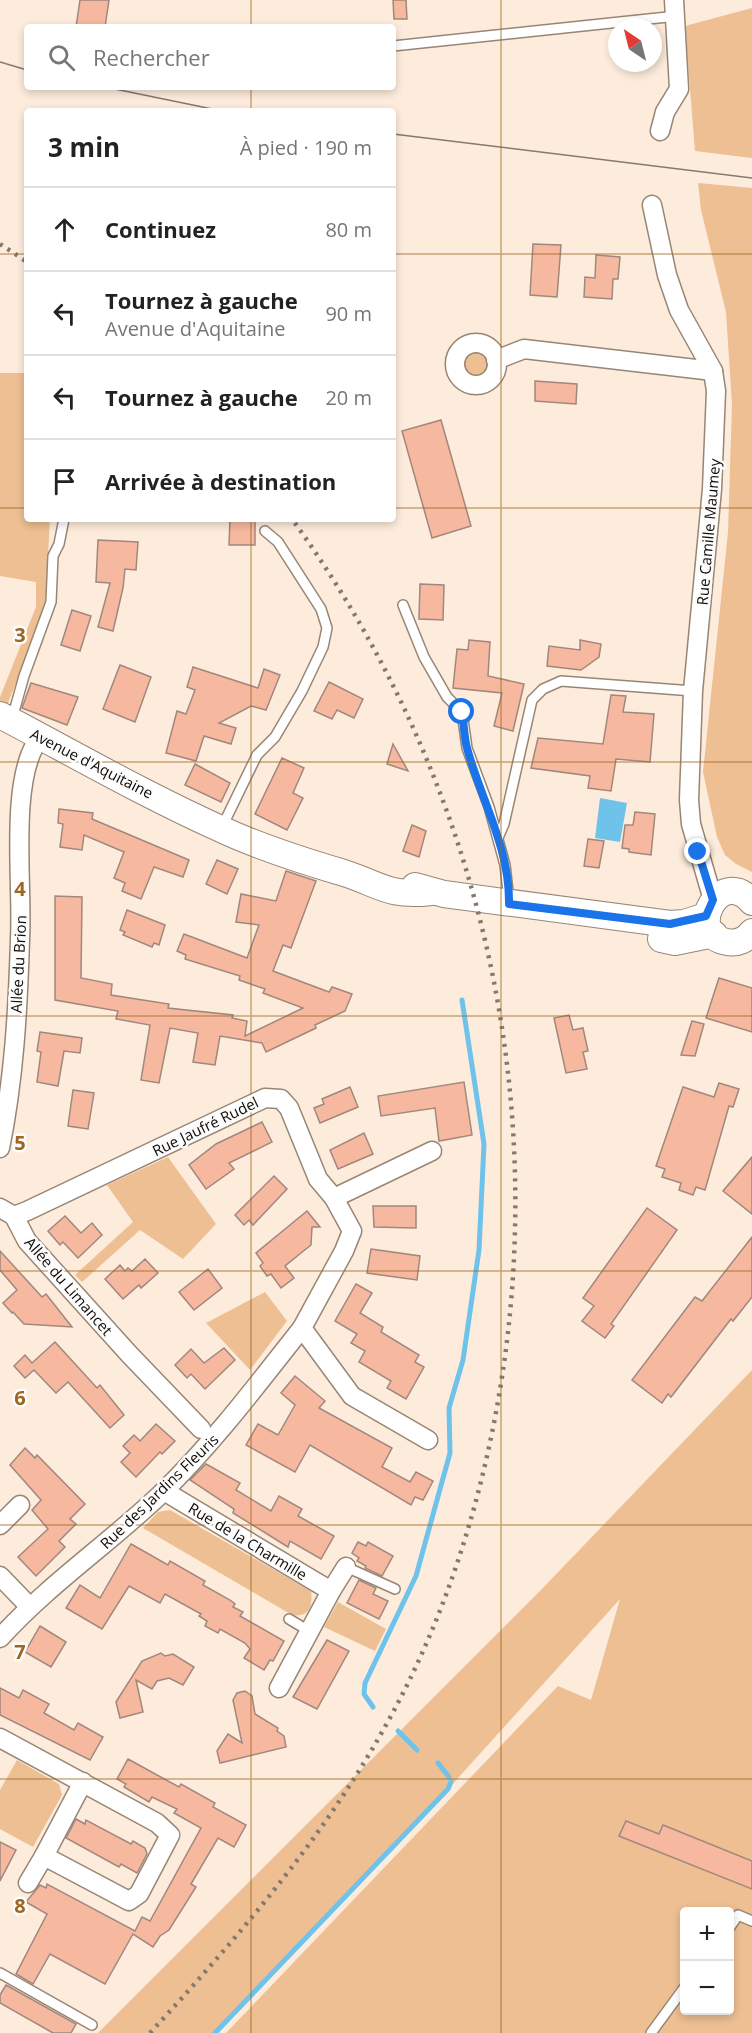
<!DOCTYPE html>
<html lang="fr">
<head>
<meta charset="utf-8">
<style>
  body { margin:0; font-family:"Open Sans",sans-serif; background:#f6f6f6; color:#222 }
  .controls { position:absolute; right:18px; bottom:18px; display:grid; overflow:hidden; border-radius:6px; box-shadow:0 3px 9px #0003 }
  .controls button { width:54px; height:54px; display:grid; place-items:center; padding:0; border:0; border-bottom:2px solid #e0e0e0; background:#fff; color:#222; font:30px sans-serif }
  .compass { position:absolute; left:608px; top:18px; width:54px; height:54px; border-radius:50%; background:#fff; box-shadow:0 3px 9px #0003; rotate:325deg }
  .stop { position:absolute; width:18px; height:18px; margin:-14px; border:4px solid #1a73e8; border-radius:50%; background:#fff }
  .stop.end { background:#1a73e8; border-color:#fff; box-shadow:0 2px 6px #0008 }
  .list { margin:0; padding:0; list-style:none }
  h2 { display:flex; justify-content:space-between; align-items:center; height:78px; margin:0; padding:0 24px; font-size:26px }
  h2 small { font-size:20px; font-weight:400; color:#767676 }
  .list li { display:grid; grid-template-columns:39px 1fr auto; gap:18px; align-items:center; box-sizing:border-box; height:84px; padding:0 24px; border-top:2px solid #e0e0e0 }
  .list b { display:block; font-size:22px; white-space:nowrap }
  .list p { margin:0; font-size:20px; white-space:nowrap; color:#767676 }
  .list em { font-size:20px; font-style:normal; color:#767676 }
  .icon { flex:none; width:33px; height:33px; fill:none; stroke:currentColor; stroke-width:2; stroke-linecap:round; stroke-linejoin:round }
  .map { position:relative; flex:none; width:752px; height:2033px; overflow:hidden }
  .search { position:absolute; background:#fff; box-shadow:0 3px 9px #0003; left:24px; top:24px; width:372px; height:66px; display:flex; align-items:center; gap:15px; box-sizing:border-box; padding:0 21px; border-radius:6px; color:#767676; font-size:22px }
  .panel { position:absolute; background:#fff; box-shadow:0 3px 9px #0003; left:24px; top:108px; width:372px; height:414px; border-radius:6px }
  .map>svg:first-child { display:block }
  .green { fill:#edbf93; fill-rule:evenodd }
  .water { fill:#6fc3ea }
  .lines { fill:none; stroke-linecap:round; stroke-linejoin:round }
  .stream { stroke:#6fc3ea; stroke-width:5 }
  .building { fill:#f6b9a0; stroke:#a1877d; stroke-width:1.5 }
  .lane-casing { stroke:#988674; stroke-width:12 }
  .street-casing { stroke:#988674; stroke-width:21 }
  .secondary-casing { stroke:#988674; stroke-width:28 }
  .lane { stroke:#fff; stroke-width:9 }
  .street { stroke:#fff; stroke-width:18 }
  .secondary { stroke:#fff; stroke-width:26 }
  .tram { stroke:#84796e; stroke-width:1.5 }
  .rail { stroke:#84796e; stroke-width:4.5; stroke-dasharray:3 6; stroke-linecap:butt }
  .route { stroke:#1a73e8; stroke-width:8 }
  .grid { fill:none; stroke:#9d6621; stroke-width:1.5; stroke-opacity:0.55 }
  .labels { text-anchor:middle; dominant-baseline:central; stroke-width:5; stroke-linejoin:round; paint-order:stroke }
  .street-label { font-size:15px; fill:#100a05; stroke:#fcfcfc }
  .grid-label { font-size:20px; text-anchor:middle; font-weight:bold; fill:#9d6621; stroke:#fcfcfc; stroke-width:5; stroke-linejoin:round; paint-order:stroke }
</style>
</head>
<body>
<div class="map">
<svg width="752" height="2033" viewBox="0 0 752 2033">
  <rect width="100%" height="100%" fill="#fdecdc"/>
  <!-- green -->
  <g class="green">
    <polygon points="752,8 752,158 695,151 685,26"/>
    <polygon points="698,183 752,188 752,872 736,864 725,855 717,837 703,772 728,532 732,405 726,312 701,210"/>
    <circle cx="476" cy="364" r="14"/>
    <polygon points="0,373 27,373 27,519 50,519 45,609 6,708 0,704 0,697 36,607 36,582 0,576"/>
    <polygon points="168,1157 216,1224 183,1259 140,1230 82,1282 75,1275 133,1222 107,1185"/>
    <polygon points="265,1292 287,1321 250,1370 206,1323"/>
    <path d="M752 1370V2033H226L558 1686 591 1700 620 1599 448 1789 215 2033H98L540 1591ZM684 1912H730V2010H684Z"/>
    <path d="M170 1510 311 1591C313 1605 310 1618 292 1615L143 1528 158 1512Z"/>
    <polygon points="338,1602 386,1629 375,1651 324,1627"/>
    <polygon points="17,1760 59,1784 62,1795 33,1847 0,1829 0,1790"/>
  </g>
  <!-- water -->
  <polygon class="water" points="600,798 627,803 620,842 595,838"/>
  <g class="lines">
    <!-- stream -->
    <g class="stream">
      <polyline points="373,1707 364,1694 365,1683 416,1576 450,1453 449,1408 463,1360 479,1250 484,1144 462,1000"/>
      <polyline points="398,1731 417,1750"/>
      <polyline points="438,1763 449,1777"/>
      <polyline points="215,2033 448,1789 451,1782"/>
    </g>
  </g>
  <!-- building -->
  <g class="building">
    <polygon points="80,0 109,0 105,27 76,27"/>
    <polygon points="393,0 406,0 407,19 394,19"/>
    <polygon points="533,244 561,245 557,297 530,295"/>
    <polygon points="596,255 620,257 618,279 613,279 612,299 584,297 585,277 595,278"/>
    <polygon points="535,381 577,384 576,404 535,401"/>
    <polygon points="441,420 471,526 432,538 402,431"/>
    <polygon points="230,519 255,519 255,545 229,545"/>
    <polygon points="98,540 138,542 136,570 125,569 123,588 113,631 98,627 110,583 96,582"/>
    <polygon points="420,584 444,585 443,620 419,619"/>
    <polygon points="72,610 91,616 80,651 61,645"/>
    <polygon points="469,640 490,642 488,676 524,684 513,731 494,726 502,693 453,688 457,649 468,650"/>
    <polygon points="580,640 601,644 599,657 581,670 547,666 549,646 580,650"/>
    <polygon points="120,665 151,677 135,722 103,709"/>
    <polygon points="193,667 258,688 264,669 280,675 266,710 251,706 219,723 236,728 231,744 204,736 196,761 166,753 177,711 186,714 195,690 187,687"/>
    <polygon points="329,682 363,699 354,718 337,710 332,719 314,711"/>
    <polygon points="31,683 78,697 67,725 22,708"/>
    <polygon points="611,695 626,696 623,712 654,714 650,762 616,759 611,791 588,788 590,776 531,768 538,738 603,744"/>
    <polygon points="393,744 408,771 387,764"/>
    <polygon points="282,758 304,768 293,793 303,798 287,830 255,814"/>
    <polygon points="195,764 230,783 221,802 185,785"/>
    <polygon points="59,809 93,813 92,819 189,860 183,877 154,867 141,899 122,891 125,883 114,878 124,852 84,835 82,850 60,847 63,824 58,823"/>
    <polygon points="635,812 655,814 651,855 629,852 629,849 622,848 625,825 633,825"/>
    <polygon points="412,825 426,831 419,857 403,851"/>
    <polygon points="588,839 604,841 599,868 584,866"/>
    <polygon points="217,860 238,869 227,894 206,884"/>
    <polygon points="286,871 316,881 291,948 283,945 273,971 329,992 332,987 352,994 345,1011 315,1025 316,1028 266,1052 262,1043 220,1036 215,1065 193,1062 198,1033 170,1028 159,1083 141,1080 150,1025 116,1019 118,1011 55,1000 55,896 82,897 81,978 112,984 111,995 169,1004 168,1008 233,1015 232,1018 247,1021 245,1036 303,1008 263,993 265,989 239,980 240,976 185,959 186,955 177,951 184,934 247,958 259,925 236,922 241,894 276,901"/>
    <polygon points="127,910 165,925 159,945 154,943 152,947 123,935 125,932 120,930"/>
    <polygon points="719,978 752,988 752,1032 706,1018"/>
    <polygon points="569,1015 573,1030 583,1028 588,1051 583,1052 587,1069 566,1073 554,1018"/>
    <polygon points="692,1021 704,1024 695,1056 681,1055"/>
    <polygon points="40,1032 82,1038 80,1053 64,1051 58,1086 37,1082 41,1052 37,1051"/>
    <polygon points="464,1082 472,1135 439,1141 435,1108 381,1116 378,1096"/>
    <polygon points="719,1083 739,1089 733,1107 729,1106 705,1190 696,1187 693,1195 679,1190 681,1183 662,1177 665,1169 656,1166 683,1087 714,1097"/>
    <polygon points="350,1087 358,1107 320,1123 314,1108 324,1104 322,1099"/>
    <polygon points="73,1090 94,1093 88,1129 68,1126"/>
    <polygon points="262,1122 272,1142 229,1163 234,1169 206,1189 189,1165 216,1144"/>
    <polygon points="364,1133 373,1154 338,1169 330,1150"/>
    <polygon points="752,1157 752,1214 723,1191"/>
    <polygon points="274,1176 287,1189 253,1225 249,1220 244,1225 235,1215"/>
    <polygon points="373,1206 416,1206 416,1228 374,1227"/>
    <polygon points="647,1208 677,1230 611,1324 614,1326 605,1338 582,1321 594,1306 583,1298"/>
    <polygon points="307,1211 320,1227 312,1227 311,1245 285,1266 294,1278 281,1288 271,1274 267,1276 260,1266 263,1263 256,1253"/>
    <polygon points="65,1216 81,1233 92,1223 102,1235 78,1258 63,1242 60,1245 48,1231"/>
    <polygon points="752,1237 752,1297 733,1321 731,1319 671,1397 668,1394 662,1403 632,1380 695,1297 702,1301"/>
    <polygon points="371,1249 420,1256 417,1280 367,1273"/>
    <polygon points="0,1251 42,1297 46,1294 72,1327 24,1324 13,1312 12,1313 3,1303 17,1290 0,1270"/>
    <polygon points="145,1259 158,1273 141,1288 139,1285 123,1299 105,1279 120,1265 125,1271 128,1268 132,1271"/>
    <polygon points="208,1269 222,1288 194,1310 179,1292"/>
    <polygon points="356,1284 372,1293 360,1313 383,1327 381,1332 419,1355 415,1362 424,1367 406,1399 387,1388 391,1381 359,1362 365,1351 351,1343 357,1334 335,1321"/>
    <polygon points="55,1342 97,1388 100,1385 124,1415 110,1428 68,1382 56,1393 34,1370 25,1378 14,1366 25,1355 32,1363"/>
    <polygon points="224,1348 235,1360 205,1389 191,1374 187,1378 175,1365 191,1349 204,1363"/>
    <polygon points="295,1376 325,1401 319,1408 392,1448 382,1467 410,1482 416,1472 433,1481 423,1500 415,1497 411,1505 310,1445 295,1472 246,1445 258,1424 278,1435 295,1405 281,1393"/>
    <polygon points="156,1424 175,1441 162,1454 160,1452 136,1477 121,1462 130,1453 123,1446 134,1435 140,1441"/>
    <polygon points="25,1448 35,1458 37,1455 85,1504 70,1519 76,1524 59,1541 65,1547 36,1576 18,1557 48,1529 32,1510 41,1500 10,1465"/>
    <polygon points="206,1464 240,1483 236,1490 271,1511 279,1496 302,1509 298,1516 334,1536 321,1559 290,1541 288,1547 272,1537 233,1513 234,1509 190,1480"/>
    <polygon points="358,1542 366,1546 368,1542 393,1556 382,1576 365,1568 366,1566 357,1561 359,1558 352,1553"/>
    <polygon points="131,1544 168,1565 170,1561 205,1581 203,1585 230,1600 235,1604 233,1607 243,1612 240,1616 284,1641 273,1661 270,1660 264,1670 244,1658 250,1649 245,1643 220,1629 218,1633 205,1626 207,1621 199,1616 201,1614 165,1594 160,1603 129,1586 102,1629 66,1608 80,1585 100,1598"/>
    <polygon points="359,1580 376,1588 373,1594 388,1601 379,1619 347,1603"/>
    <polygon points="40,1626 66,1642 51,1667 25,1652"/>
    <polygon points="327,1640 349,1651 317,1709 293,1697"/>
    <polygon points="161,1653 165,1656 173,1654 194,1667 183,1685 169,1678 157,1681 152,1689 136,1680 143,1712 120,1718 116,1702 142,1661"/>
    <polygon points="0,1688 19,1698 23,1690 49,1704 44,1713 74,1730 78,1723 103,1737 90,1760 0,1715"/>
    <polygon points="245,1691 252,1696 255,1714 278,1728 277,1731 284,1736 286,1747 220,1763 217,1751 228,1734 242,1743 233,1700 237,1693"/>
    <polygon points="128,1759 179,1787 181,1784 215,1803 213,1807 246,1825 234,1847 218,1838 191,1884 196,1887 169,1930 160,1936 153,1947 133,1934 105,1984 50,1954 33,1984 16,1974 47,1914 26,1902 40,1885 46,1888 47,1884 135,1931 142,1917 150,1921 201,1828 174,1813 177,1809 152,1797 149,1802 124,1787 126,1784 117,1779"/>
    <polygon points="76,1819 85,1824 86,1820 131,1844 133,1841 145,1848 147,1854 137,1873 121,1864 119,1867 66,1838"/>
    <polygon points="626,1821 659,1834 663,1825 752,1861 752,1889 619,1836"/>
    <polygon points="0,1842 16,1850 0,1881"/>
    <polygon points="6,1985 76,2024 71,2033 53,2033 0,2003 0,1995"/>
  </g>
  <g class="lines">
    <defs>
      <g id="lane">
        <polyline points="393,46 677,16"/>
        <polyline points="403,605 424,657 447,697 462,712 467,748 489,807 505,865 509,900"/>
        <polyline points="12,719 24,676 51,602 53,556 59,544 64,519"/>
        <polyline points="222,827 257,755 275,737 302,691 323,647 327,628 321,609 278,542 265,531"/>
        <polyline points="498,838 504,824 532,700 543,689 561,681 693,691"/>
        <polyline points="346,1567 395,1589"/>
        <polyline points="289,1619 309,1631"/>
        <polyline points="730,1927 738,1915 752,1921"/>
        <polyline points="0,1973 92,2025"/>
        <polyline points="651,2033 684,1988"/>
      </g>
      <g id="street">
        <polyline points="660,131 665,112 679,89 674,0"/>
        <polyline points="652,205 667,275 679,310 713,371 716,391 712,489 693,691 689,800 691,824 713,900"/>
        <circle cx="476" cy="364" r="21"/>
        <polyline points="496,360 524,349 713,371"/>
        <path d="M0 1148C14 1080 18 1008 20 939 23 886 10 789 35 745"/>
        <polyline points="334,1198 432,1151"/>
        <polyline points="0,1208 14,1216 27,1211 265,1098 281,1099 289,1108 318,1179 334,1198 352,1231 344,1251 302,1328 352,1396 428,1440"/>
        <polyline points="14,1216 27,1241 129,1354 201,1429"/>
        <polyline points="164,1491 331,1591 279,1688"/>
        <polyline points="0,1525 20,1505"/>
        <polyline points="0,1576 29,1606"/>
        <polyline points="331,1591 346,1567"/>
        <path d="M0 1638C49 1584 110 1543 163 1492 214 1442 257 1385 302 1328"/>
        <polyline points="0,1738 157,1823 170,1835 139,1894 129,1901 44,1856 83,1782"/>
        <polyline points="28,1883 44,1856"/>
      </g>
      <g id="secondary">
        <path d="M0 715C74 754 147 796 223 830 262 848 303 861 344 873 381 885 389 897 431 892"/>
        <polyline points="415,886 444,894 670,924 684,923 706,916"/>
        <path d="M752 902C720 864 683 935 727 942 737 944 746 940 752 932"/>
        <polyline points="661,939 675,942 714,934"/>
      </g>
    </defs>
    <!-- lane casing -->
    <use href="#lane" class="lane-casing"/>
    <!-- street casing -->
    <use href="#street" class="street-casing"/>
    <!-- secondary casing -->
    <use href="#secondary" class="secondary-casing"/>
    <!-- lane -->
    <use href="#lane" class="lane"/>
    <!-- street -->
    <use href="#street" class="street"/>
    <!-- secondary -->
    <use href="#secondary" class="secondary"/>
    <!-- tram -->
    <g class="tram">
      <polyline points="0,62 27,70"/>
      <polyline points="105,87 222,111"/>
      <polyline points="393,134 752,178"/>
    </g>
    <!-- rail -->
    <g class="rail">
      <polyline points="0,244 27,262"/>
      <path d="M150 2033C241 1934 328 1833 392 1714 436 1633 467 1545 487 1456 561 1129 488 789 292 519"/>
    </g>
  </g>
  <g class="lines">
    <!-- route -->
    <path class="route" d="M462 712C464 724 464 737 467 748 481 800 510 848 509 904L670 924 706 916 713 900 698 852"/>
  </g>
  <!-- grid -->
  <path class="grid" d="M251 0V27M501 0V2033M251 87V111M0 254H27M393 254H752M0 508H27M393 508H752M251 519V2033M0 762H752M0 1016H752M0 1271H752M0 1525H752M0 1779H752"/>
  <g class="labels">
    <!-- street labels -->
    <g class="street-label">
      <text transform="translate(708 532) rotate(-85)">Rue Camille Maumey</text>
      <text transform="translate(92 763) rotate(27)">Avenue d'Aquitaine</text>
      <text transform="translate(18 964) rotate(-87)">Allée du Brion</text>
      <text transform="translate(205 1126) rotate(-26)">Rue Jaufré Rudel</text>
      <text transform="translate(69 1286) rotate(49)">Allée du Limancet</text>
      <text transform="translate(159 1491) rotate(-44)">Rue des Jardins Fleuris</text>
      <text transform="translate(248 1541) rotate(31)">Rue de la Charmille</text>
    </g>
  </g>
  <g class="grid-label">
    <text x="20" y="642">3</text>
    <text x="20" y="896">4</text>
    <text x="20" y="1150">5</text>
    <text x="20" y="1405">6</text>
    <text x="20" y="1659">7</text>
    <text x="20" y="1913">8</text>
  </g>
</svg>
<div class="controls">
<button>+</button>
<button>−</button>
</div>
<svg class="compass" viewBox="-18 -18 36 36"><path d="M0-13l5 13h-10z" fill="#e53935"/><path d="M0 13l5-13h-10z" fill="#767676"/></svg>
<div class="stop" style="left:462px;top:712px"></div>
<div class="stop end" style="left:698px;top:852px"></div>
<div class="search"><svg class="icon" aria-label="search" viewBox="0 0 24 24"><circle cx="10" cy="10" r="6"/><path d="M15 15l6 6"/></svg>Rechercher</div>
<section class="panel">
<h2>3 min<small>À pied · 190 m</small></h2>
<ul class="list">
<li><svg class="icon" aria-label="ahead" viewBox="0 0 24 24"><path d="M12 20V5M6 11l6-6 6 6"/></svg><div><b>Continuez</b></div><em>80 m</em></li>
<li><svg class="icon" aria-label="left" viewBox="0 0 24 24"><path d="M17 20v-9H6M10 6l-5 5 5 5"/></svg><div><b>Tournez à gauche</b><p>Avenue d'Aquitaine</p></div><em>90 m</em></li>
<li><svg class="icon" aria-label="left" viewBox="0 0 24 24"><path d="M17 20v-9H6M10 6l-5 5 5 5"/></svg><div><b>Tournez à gauche</b></div><em>20 m</em></li>
<li><svg class="icon" aria-label="arrive" viewBox="0 0 24 24"><path d="M6 21V4h12l-3 4 3 4H6"/></svg><div><b>Arrivée à destination</b></div></li>
</ul>
</section>
</div>
</body>
</html>
